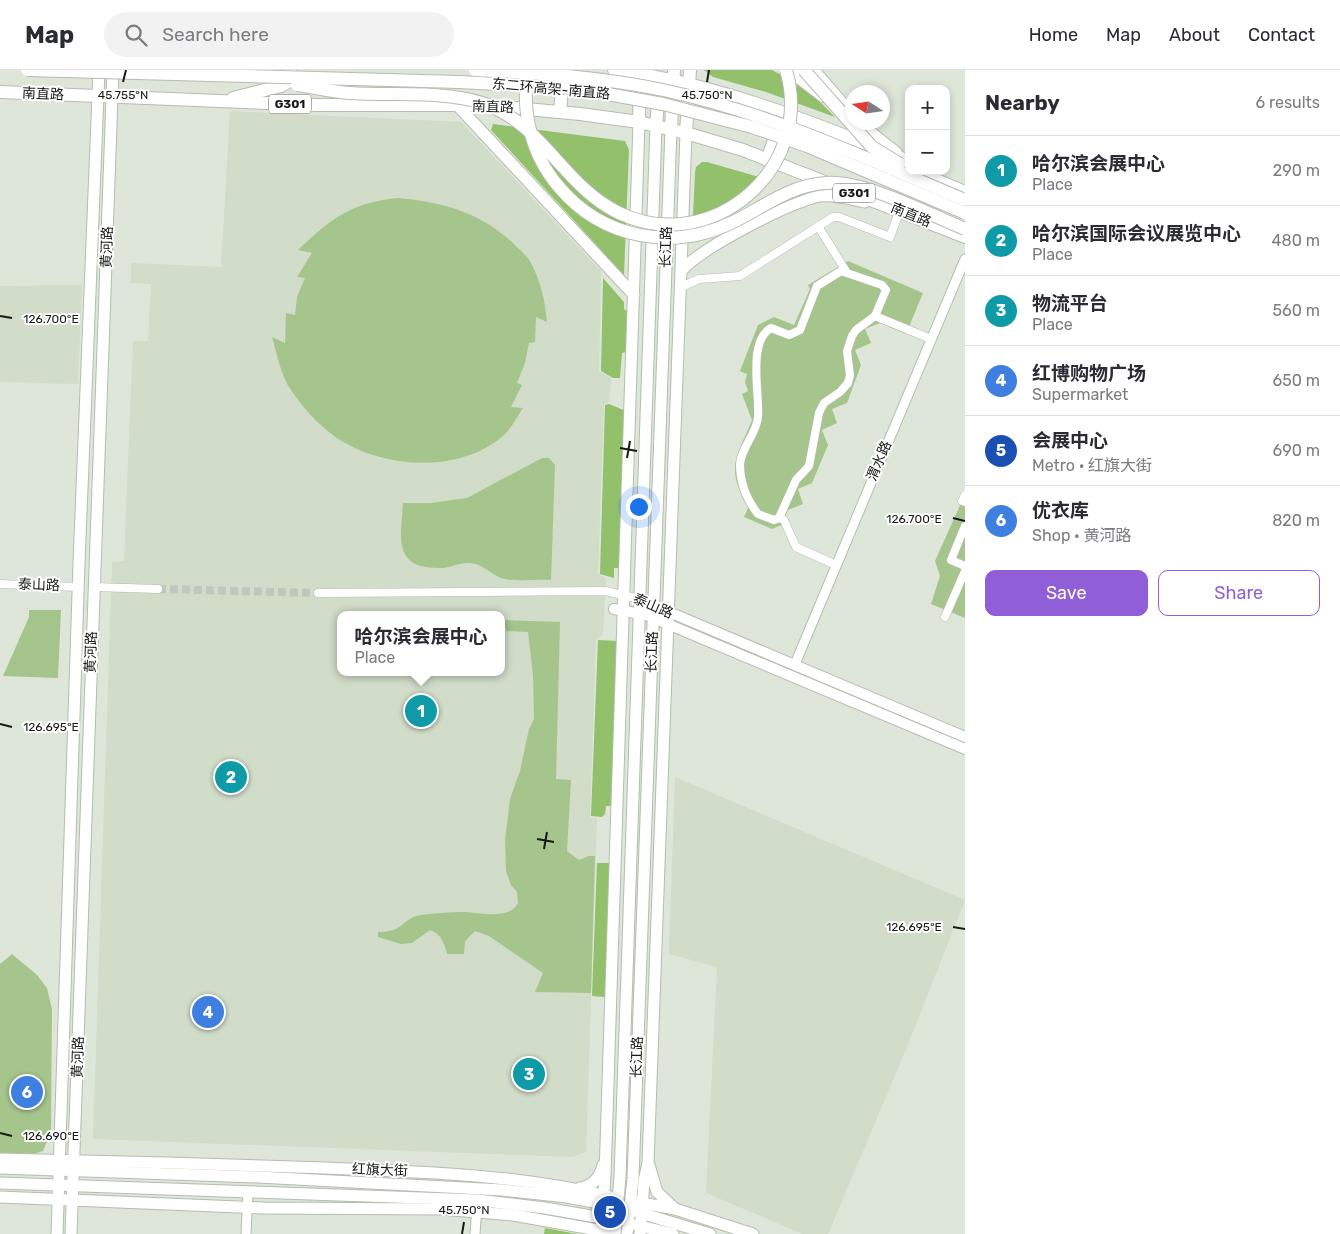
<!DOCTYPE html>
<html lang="en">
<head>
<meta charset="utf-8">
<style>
  body { margin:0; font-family:Rubik,"Noto Sans SC",sans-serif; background:#f2f2f3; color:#2b2b33 }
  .controls { position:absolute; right:15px; top:15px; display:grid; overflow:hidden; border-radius:10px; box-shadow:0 2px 8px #0003 }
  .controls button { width:45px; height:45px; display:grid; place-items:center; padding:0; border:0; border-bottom:1px solid #e1e1e2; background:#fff; color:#2b2b33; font:25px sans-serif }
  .compass { position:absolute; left:845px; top:15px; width:45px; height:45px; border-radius:50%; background:#fff; box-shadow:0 2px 8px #0003; rotate:282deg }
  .you { position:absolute; left:638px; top:436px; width:18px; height:18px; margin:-12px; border:4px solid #fff; border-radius:50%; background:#1a73e8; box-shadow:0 0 0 8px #1a73e833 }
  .badge { display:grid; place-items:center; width:32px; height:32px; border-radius:50%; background:#905ed7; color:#fff; font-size:16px; font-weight:700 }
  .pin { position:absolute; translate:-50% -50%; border:2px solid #fff; box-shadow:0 1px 5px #0006 }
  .popup { position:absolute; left:337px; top:541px; width:168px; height:65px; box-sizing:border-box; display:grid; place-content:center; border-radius:10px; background:#fff; filter:drop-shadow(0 1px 4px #0005); font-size:16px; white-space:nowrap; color:#7c7c81 }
  .popup b { font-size:19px; color:#2b2b33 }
  .popup::after { content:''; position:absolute; left:50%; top:100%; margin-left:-10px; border:10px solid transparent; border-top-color:#fff }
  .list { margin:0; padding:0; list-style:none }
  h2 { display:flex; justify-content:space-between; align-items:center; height:65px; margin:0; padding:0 20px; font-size:21px }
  h2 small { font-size:16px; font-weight:400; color:#7c7c81 }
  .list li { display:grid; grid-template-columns:32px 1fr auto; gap:15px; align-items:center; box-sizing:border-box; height:70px; padding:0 20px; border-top:1px solid #e1e1e2 }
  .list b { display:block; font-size:19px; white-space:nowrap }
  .list p { margin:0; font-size:16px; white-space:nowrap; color:#7c7c81 }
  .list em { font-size:16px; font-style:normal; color:#7c7c81 }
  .actions { display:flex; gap:10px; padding:15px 20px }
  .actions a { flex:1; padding:11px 0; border:1px solid #905ed7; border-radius:10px; text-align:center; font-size:18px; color:#905ed7 }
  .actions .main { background:#905ed7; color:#fff }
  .icon { flex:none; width:28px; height:28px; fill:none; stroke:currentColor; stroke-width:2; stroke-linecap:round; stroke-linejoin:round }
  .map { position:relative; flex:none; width:965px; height:1164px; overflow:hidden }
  header { display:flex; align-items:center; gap:30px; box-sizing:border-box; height:70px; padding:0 25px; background:#fff; border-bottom:1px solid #e1e1e2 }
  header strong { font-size:24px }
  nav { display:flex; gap:28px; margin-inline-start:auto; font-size:18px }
  .search { width:350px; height:45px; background:#f2f2f3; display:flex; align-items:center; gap:12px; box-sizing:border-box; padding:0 18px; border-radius:28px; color:#7c7c81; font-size:19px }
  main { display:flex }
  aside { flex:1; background:#fff }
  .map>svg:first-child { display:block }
  .built { fill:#d1dcc9; fill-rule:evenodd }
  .green { fill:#a6c58c }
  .forest { fill:#93c06b }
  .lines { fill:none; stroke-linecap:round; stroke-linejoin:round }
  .minor-tunnel { stroke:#c0c7bc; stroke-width:8; stroke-dasharray:8 4; stroke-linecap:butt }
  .minor-casing { stroke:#b5bcb0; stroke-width:9 }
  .tertiary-casing { stroke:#b5bcb0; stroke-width:11 }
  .secondary-casing { stroke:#b5bcb0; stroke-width:12 }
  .primary-casing { stroke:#b5bcb0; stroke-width:13 }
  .trunk-casing { stroke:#b5bcb0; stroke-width:14 }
  .minor { stroke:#fff; stroke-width:8 }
  .tertiary { stroke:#fff; stroke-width:9 }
  .secondary { stroke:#fff; stroke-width:10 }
  .primary { stroke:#fff; stroke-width:11 }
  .trunk { stroke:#fff; stroke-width:12 }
  .trunk-bridge-casing { stroke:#b5bcb0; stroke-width:14; stroke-linecap:butt }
  .trunk-bridge { stroke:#fff; stroke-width:12 }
  .ticks { fill:none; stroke:#171a16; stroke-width:2 }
  .labels { text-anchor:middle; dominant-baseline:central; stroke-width:4; stroke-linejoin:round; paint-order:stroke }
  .shield { fill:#fff; stroke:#5d5f5c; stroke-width:1 }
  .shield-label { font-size:12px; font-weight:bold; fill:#171a16 }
  .street-label { font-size:14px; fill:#171a16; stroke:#fff }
  .ticks-label { font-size:12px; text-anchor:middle; fill:#171a16; stroke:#fff; stroke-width:4; stroke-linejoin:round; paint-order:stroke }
</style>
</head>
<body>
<header>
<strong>Map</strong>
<div class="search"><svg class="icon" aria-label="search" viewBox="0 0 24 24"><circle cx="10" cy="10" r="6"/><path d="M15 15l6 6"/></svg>Search here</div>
<nav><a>Home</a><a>Map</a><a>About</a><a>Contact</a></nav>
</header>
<main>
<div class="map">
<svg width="965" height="1164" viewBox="0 0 965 1164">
  <rect width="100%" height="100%" fill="#dee6d9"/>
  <!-- built -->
  <g class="built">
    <path d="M230 41 461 52 601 201 599 301 611 308 609 332 604 334 598 504 606 509 603 565 596 569 590 748 597 749 586 1082 572 1087 93 1069 112 492 124 491 133 271H148L151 214 131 213V193L221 197ZM341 545H501V602H341Z"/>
    <polygon points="82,215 78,314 0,312 0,216"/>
    <polygon points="675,707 965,830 907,977 828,1164 803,1164 706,1123 717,897 669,884"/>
  </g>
  <!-- green -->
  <g class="green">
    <path d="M398 128C443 132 483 143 516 176 521 181 528 187 531 193 541 212 545 231 547 252L536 247 535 272 529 273 525 293 517 313 522 315 511 337 523 338C517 347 511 359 503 366 461 402 391 399 345 373 324 361 305 341 291 320 281 306 277 284 272 267L285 273 286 243 295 245 297 227 305 208 297 207 312 183 298 180C332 148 350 133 398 128Z"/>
    <path d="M848 191 923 223 906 264 880 253 865 259 871 273 855 280 861 295 847 333 832 339 837 353 822 360 828 375 812 413 798 419 803 434 788 440 782 455 772 459 744 447 748 438C726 397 735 391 752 350L742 324 748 321 745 312 747 304 740 301 758 255 774 247 794 255 810 219 808 215Z"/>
    <path d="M542 388H549L555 395 551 510C538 509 512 512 501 508 490 504 484 494 470 493 461 492 450 498 440 498 392 499 401 467 403 433H431L467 428Z"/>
    <polygon points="962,431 965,432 965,548 931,534 940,506 935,491"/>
    <polygon points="29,540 61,540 58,608 3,606 29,547"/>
    <path d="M504 550 560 552 556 709 571 710 567 781 579 790 589 786H595L591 923 535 922 543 903 489 866 475 861 465 871 464 884H447C444 872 441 864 430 860L412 873 401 874 378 867V862C397 862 398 857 413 847 418 844 455 842 463 842 479 842 509 851 518 833L517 822 511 815 506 801 505 770 510 729 520 701 529 659 534 649 533 605 528 562 506 561Z"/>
    <polygon points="12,884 37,905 47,918 52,939 51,1062 43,1081 34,1084 0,1083 0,894"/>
  </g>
  <!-- forest -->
  <g class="forest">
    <polygon points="704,0 772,0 808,20 835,47 766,22 713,7"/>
    <polygon points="493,54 625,71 629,80 624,205 491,60"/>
    <path d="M702 92H707L759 107C738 129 722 138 693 147L695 103 696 97Z"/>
    <polygon points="603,208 624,232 624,239 628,242 626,282 622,283 620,308 613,308 601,301"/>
    <polygon points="609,334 626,341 620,498 614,498 614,508 600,504 605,335"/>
    <polygon points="598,570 618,571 611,736 606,736 605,744 602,747 591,746"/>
    <polygon points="597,793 610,793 605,927 592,926"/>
    <polygon points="545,1158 577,1164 544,1164"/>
  </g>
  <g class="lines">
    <!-- minor-tunnel -->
    <polyline class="minor-tunnel" points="158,519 318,523"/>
    <defs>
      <g id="minor">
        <polyline points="818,156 846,201"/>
        <path d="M841 201 882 215 886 220 875 246 856 260 852 266 847 281 850 305 848 313 840 322 824 333 819 343 809 396 796 410 779 448 774 450 758 444C747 430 740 412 740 394 741 378 757 363 758 347 760 325 747 271 771 258L789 265 800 260 817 216Z"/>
        <polyline points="681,217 699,209 740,206 833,147 839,147 890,167 900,140"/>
        <polyline points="875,246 931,269"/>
        <polyline points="965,425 962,431 965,432"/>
        <polyline points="779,448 784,450 796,477 836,495"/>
        <polyline points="965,456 951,490 965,496"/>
        <polyline points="0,514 78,517"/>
        <polyline points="94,517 158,519"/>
        <polyline points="318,523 605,521 640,529 669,542"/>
        <polyline points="945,547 965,501"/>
      </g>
      <g id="tertiary">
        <polyline points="795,594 965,189"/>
        <polyline points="246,1164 248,1122"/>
        <polyline points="475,1164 477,1136"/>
      </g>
      <g id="secondary">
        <polyline points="614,539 646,545 965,679"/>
        <polyline points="669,542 965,667"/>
      </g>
      <g id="primary">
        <polyline points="458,36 634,225"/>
        <path d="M682 200C703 177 788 133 820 126 834 124 851 129 865 132"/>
        <path d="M0 1089C108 1091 217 1094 325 1098 422 1102 517 1104 611 1127"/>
        <polyline points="649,1095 657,1122 674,1138"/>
        <polyline points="0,1098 258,1107 502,1120 567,1127 609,1135"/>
        <polyline points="0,1113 477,1130 545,1138 608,1149"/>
        <path d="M580 1118C593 1116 600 1108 603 1095"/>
        <polyline points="0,1127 263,1138 440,1139 513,1145 609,1162"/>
        <polyline points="636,1132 675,1139 753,1164"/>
        <polyline points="634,1141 710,1164"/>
        <polyline points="636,1155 673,1164"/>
        <polyline points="57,1164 79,493 99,0"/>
        <polyline points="71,1164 113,0"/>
        <polyline points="601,1164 605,1106 639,52"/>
        <polyline points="615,1164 620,1107 656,56"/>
        <polyline points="627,1164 633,1108 671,59"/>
        <polyline points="640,1164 644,1111 648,1093 686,63"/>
      </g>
      <g id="trunk">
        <path d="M614 0C716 13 814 53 909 91"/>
        <polyline points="789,0 823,26"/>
        <polyline points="813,0 852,45"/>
        <polyline points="0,22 318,35 485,35 580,44 639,52 686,63 743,80 965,167"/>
        <polyline points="233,28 281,16 288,12 292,5 289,0"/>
        <polyline points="560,42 563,7"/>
        <polyline points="639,52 640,5"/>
        <polyline points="857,52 896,83"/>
        <polyline points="656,56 659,22"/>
        <polyline points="671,59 674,0"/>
        <polyline points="686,63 690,0"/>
        <polyline points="767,90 779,56"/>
        <polyline points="915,101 965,122"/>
      </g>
    </defs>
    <!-- minor casing -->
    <use href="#minor" class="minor-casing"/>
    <!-- tertiary casing -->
    <use href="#tertiary" class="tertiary-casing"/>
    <!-- secondary casing -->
    <use href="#secondary" class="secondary-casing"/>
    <!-- primary casing -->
    <use href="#primary" class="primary-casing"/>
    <!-- trunk casing -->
    <use href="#trunk" class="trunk-casing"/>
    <!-- minor -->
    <use href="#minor" class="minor"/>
    <!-- tertiary -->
    <use href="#tertiary" class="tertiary"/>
    <!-- secondary -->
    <use href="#secondary" class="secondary"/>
    <!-- primary -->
    <use href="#primary" class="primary"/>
    <!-- trunk -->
    <use href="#trunk" class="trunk"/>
    <defs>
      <g id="trunk-bridge">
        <polyline points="27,0 459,12 574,18 663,34 752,57 807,76 965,143"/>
        <path d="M475 0C538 3 601 7 663 20 768 42 867 89 965 130"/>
        <path d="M528 0C521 41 531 85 559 117 602 168 672 182 733 152 764 137 790 115 826 113 865 110 928 144 965 159"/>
        <polyline points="804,0 872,77 900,94"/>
        <path d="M297 15C314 17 332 22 350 23 393 26 440 20 482 33 542 52 564 117 619 143 712 187 815 98 786 0"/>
      </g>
    </defs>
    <!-- trunk-bridge casing -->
    <use href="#trunk-bridge" class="trunk-bridge-casing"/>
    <!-- trunk-bridge -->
    <use href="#trunk-bridge" class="trunk-bridge"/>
  </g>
  <!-- ticks -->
  <path class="ticks" d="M123 12 126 0M707 12 709 0M0 246 12 248M620 378 637 381M627 388 630 371M953 448 965 451M0 654 12 657M537 769 554 772M544 779 547 762M953 857 965 859M0 1063 12 1066M462 1164 464 1152"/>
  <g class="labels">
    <!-- shield labels -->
    <g class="shield">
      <rect x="269" y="24.5" width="42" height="19" rx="4"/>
      <rect x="833" y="113.5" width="42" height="19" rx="4"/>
    </g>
    <g class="shield-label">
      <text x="290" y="34">G301</text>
      <text x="854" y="123">G301</text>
    </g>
    <!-- street labels -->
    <g class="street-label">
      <text transform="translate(551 19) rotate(5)">东二环高架-南直路</text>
      <text transform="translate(43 24) rotate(3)">南直路</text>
      <text transform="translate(493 37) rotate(2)">南直路</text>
      <text transform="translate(911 145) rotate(22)">南直路</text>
      <text transform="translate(107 177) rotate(-88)">黄河路</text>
      <text transform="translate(666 177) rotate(-88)">长江路</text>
      <text transform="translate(879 391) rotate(-67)">渭水路</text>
      <text transform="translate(39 515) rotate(2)">泰山路</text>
      <text transform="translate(653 536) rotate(23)">泰山路</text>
      <text transform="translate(91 582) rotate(-88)">黄河路</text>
      <text transform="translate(652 582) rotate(-88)">长江路</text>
      <text transform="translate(78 987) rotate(-88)">黄河路</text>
      <text transform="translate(637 987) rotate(-88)">长江路</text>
      <text transform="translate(380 1100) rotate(2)">红旗大街</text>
    </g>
  </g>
  <g class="ticks-label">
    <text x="123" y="29">45.755°N</text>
    <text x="707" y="29">45.750°N</text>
    <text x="51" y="253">126.700°E</text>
    <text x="914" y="453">126.700°E</text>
    <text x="51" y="661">126.695°E</text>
    <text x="914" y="861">126.695°E</text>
    <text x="51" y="1070">126.690°E</text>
    <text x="464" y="1144">45.750°N</text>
  </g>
</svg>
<div class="controls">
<button>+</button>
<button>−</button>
</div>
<svg class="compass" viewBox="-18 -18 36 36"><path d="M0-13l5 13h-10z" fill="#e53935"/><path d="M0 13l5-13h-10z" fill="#7c7c81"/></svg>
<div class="you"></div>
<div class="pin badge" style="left:421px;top:641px;background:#0f9aa8">1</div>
<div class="popup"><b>哈尔滨会展中心</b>Place</div>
<div class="pin badge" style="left:231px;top:707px;background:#0f9aa8">2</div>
<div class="pin badge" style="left:529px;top:1004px;background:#0f9aa8">3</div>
<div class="pin badge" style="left:208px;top:942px;background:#3f7fe0">4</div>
<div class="pin badge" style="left:610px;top:1142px;background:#1a4fb4">5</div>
<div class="pin badge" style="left:27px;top:1022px;background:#3f7fe0">6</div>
</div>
<aside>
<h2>Nearby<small>6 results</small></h2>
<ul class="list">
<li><span class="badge" style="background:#0f9aa8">1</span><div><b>哈尔滨会展中心</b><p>Place</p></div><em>290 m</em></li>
<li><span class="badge" style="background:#0f9aa8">2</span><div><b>哈尔滨国际会议展览中心</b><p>Place</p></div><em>480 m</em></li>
<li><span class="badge" style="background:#0f9aa8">3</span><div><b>物流平台</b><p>Place</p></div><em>560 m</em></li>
<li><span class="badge" style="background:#3f7fe0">4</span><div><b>红博购物广场</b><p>Supermarket</p></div><em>650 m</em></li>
<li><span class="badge" style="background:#1a4fb4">5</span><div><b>会展中心</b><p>Metro · 红旗大街</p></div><em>690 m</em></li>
<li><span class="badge" style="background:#3f7fe0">6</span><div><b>优衣库</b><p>Shop · 黄河路</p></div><em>820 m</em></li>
</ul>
<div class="actions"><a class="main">Save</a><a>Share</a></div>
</aside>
</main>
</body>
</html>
